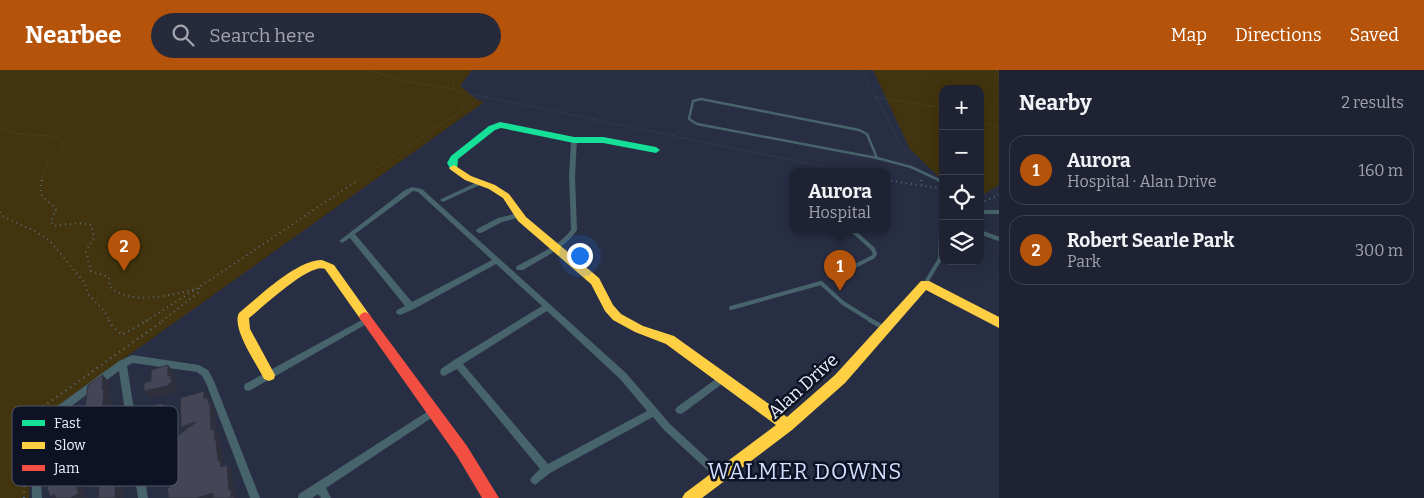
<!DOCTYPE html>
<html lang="en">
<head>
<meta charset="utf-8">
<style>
  body { margin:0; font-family:Bitter,serif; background:#262a3b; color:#f1f3f6 }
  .controls { position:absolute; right:15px; top:15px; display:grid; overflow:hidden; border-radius:10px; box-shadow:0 5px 20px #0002 }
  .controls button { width:45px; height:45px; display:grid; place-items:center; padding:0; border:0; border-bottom:1px solid #3c3f4e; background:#1e2233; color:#f1f3f6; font:25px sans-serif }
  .you { position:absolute; left:579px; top:185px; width:18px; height:18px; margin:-12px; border:4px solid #fff; border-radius:50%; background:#1a73e8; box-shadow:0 0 0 8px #1a73e833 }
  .badge { display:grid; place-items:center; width:32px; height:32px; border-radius:50%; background:#b45309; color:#fff; font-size:16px; font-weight:700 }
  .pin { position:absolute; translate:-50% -41px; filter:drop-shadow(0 1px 2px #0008) }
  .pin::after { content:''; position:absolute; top:26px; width:18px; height:15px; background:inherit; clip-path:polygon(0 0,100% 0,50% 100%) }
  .popup { position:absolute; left:790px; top:98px; width:100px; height:65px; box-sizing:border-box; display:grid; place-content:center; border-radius:10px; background:#1e2233; filter:drop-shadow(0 1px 4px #0005); font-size:16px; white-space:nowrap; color:#a1a4ac }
  .popup b { font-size:19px; color:#f1f3f6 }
  .popup::after { content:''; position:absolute; left:50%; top:100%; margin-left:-10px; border:10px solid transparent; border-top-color:#1e2233 }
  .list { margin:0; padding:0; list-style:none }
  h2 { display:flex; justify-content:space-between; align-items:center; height:65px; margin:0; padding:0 20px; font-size:21px }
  h2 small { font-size:16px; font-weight:400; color:#a1a4ac }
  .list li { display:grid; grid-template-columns:32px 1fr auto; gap:15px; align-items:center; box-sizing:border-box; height:70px; margin:0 10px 10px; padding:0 10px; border:1px solid #3c3f4e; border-radius:15px }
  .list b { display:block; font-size:19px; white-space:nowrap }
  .list p { margin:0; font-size:16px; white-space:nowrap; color:#a1a4ac }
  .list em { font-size:16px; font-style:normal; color:#a1a4ac }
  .icon { flex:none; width:28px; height:28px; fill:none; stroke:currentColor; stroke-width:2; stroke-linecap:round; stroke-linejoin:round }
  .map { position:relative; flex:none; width:999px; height:428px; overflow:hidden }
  header { display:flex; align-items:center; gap:30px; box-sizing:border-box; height:70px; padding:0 25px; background:#b45309; color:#fff }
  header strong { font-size:24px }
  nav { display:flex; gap:28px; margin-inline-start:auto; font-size:18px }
  .search { width:350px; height:45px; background:#262a3b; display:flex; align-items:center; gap:12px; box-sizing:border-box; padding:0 18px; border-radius:28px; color:#a1a4ac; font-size:19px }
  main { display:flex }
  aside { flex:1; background:#1e2233 }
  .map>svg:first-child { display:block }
  .green { fill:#41340e }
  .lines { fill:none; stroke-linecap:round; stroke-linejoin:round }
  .path-far2 { stroke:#5a6c74; stroke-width:1; stroke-dasharray:0.5 2.5; stroke-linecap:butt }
  .path-far1 { stroke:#5a6c74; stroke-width:2; stroke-dasharray:1 4; stroke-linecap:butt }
  .path { stroke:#5a6c74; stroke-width:2.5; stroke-dasharray:1 4.5; stroke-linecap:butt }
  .lane-far2 { stroke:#47636b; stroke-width:2.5 }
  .lane-far1 { stroke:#47636b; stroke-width:4 }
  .lane { stroke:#47636b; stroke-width:4.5 }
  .street { fill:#47636b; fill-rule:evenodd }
  .fast { fill:#16e098; fill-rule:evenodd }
  .slow { fill:#ffcf43; fill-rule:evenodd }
  .jam { fill:#f24e42; fill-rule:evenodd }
  .shaded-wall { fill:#30303d }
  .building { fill:#444557; stroke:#30303d }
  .labels { text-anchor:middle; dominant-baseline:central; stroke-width:5; stroke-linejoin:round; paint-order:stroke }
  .street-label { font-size:18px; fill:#edf2fc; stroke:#0d1325 }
  .near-neighbourhood-label { font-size:22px; letter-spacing:1px; fill:#d2dffe; stroke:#0d1325 }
  .key { fill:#0d1325; stroke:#505666; stroke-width:1 }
  .key-label { font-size:14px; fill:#edf2fc }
</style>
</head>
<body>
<header>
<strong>Nearbee</strong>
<div class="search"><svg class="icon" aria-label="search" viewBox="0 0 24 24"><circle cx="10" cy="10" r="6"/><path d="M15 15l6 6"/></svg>Search here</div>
<nav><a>Map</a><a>Directions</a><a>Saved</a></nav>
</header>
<main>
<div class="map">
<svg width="999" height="428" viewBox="0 0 999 428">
  <rect width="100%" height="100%" fill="#282e44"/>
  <!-- green -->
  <g class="green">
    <polygon points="0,0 472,0 460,16 476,29 484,32 32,354 29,428 0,428"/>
    <polygon points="873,0 999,0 999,115 984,124 980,123 980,19 943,19 943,111 910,79"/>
  </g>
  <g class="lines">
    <!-- path-far2 -->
    <g class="path-far2">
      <polyline points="369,0 409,12 455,19"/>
      <polyline points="463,0 452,13 455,19 460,22 850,102"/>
      <polyline points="861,0 876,27 943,38"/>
      <polyline points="997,0 995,5 999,8"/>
      <polyline points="876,27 901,75 914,91"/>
      <polyline points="980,52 999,58"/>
      <path d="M0 59C20 68 42 62 63 70L64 75 57 85 49 88 41 111"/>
      <polyline points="886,110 892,111"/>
      <polyline points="356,111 463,40 476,29 471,25"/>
    </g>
    <!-- path-far1 -->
    <g class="path-far1">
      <path d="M42 110C37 130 47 127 56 140L51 151 54 156 78 153 91 155 94 168 86 181 91 201 109 207 110 217C132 236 170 225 196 219"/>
      <polyline points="886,110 938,118"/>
      <polyline points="921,110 923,115"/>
      <polyline points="980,133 999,125"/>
      <polyline points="0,142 4,147 35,161 50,171 84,212 89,225 105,242 109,251"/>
      <polyline points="146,251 213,208 358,110"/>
      <polyline points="162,251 198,223 199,218"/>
    </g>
    <!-- path -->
    <g class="path">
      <polyline points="109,250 112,256 122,265 148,250"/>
      <polyline points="29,364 29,352 40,339 164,250"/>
      <polyline points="24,428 25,408"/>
    </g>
    <!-- lane-far2 -->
    <g class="lane-far2">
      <polygon points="701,29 859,60 867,64 877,88 697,54 689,49 693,31"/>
      <polyline points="877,88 911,97 941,111"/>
    </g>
    <!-- lane-far1 -->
    <g class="lane-far1">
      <polyline points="939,110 943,112"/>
      <polyline points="980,142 999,142"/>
      <polyline points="980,162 999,169"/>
      <polyline points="841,203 873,187 875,184 873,179 852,160"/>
      <polyline points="925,214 940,189 941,163 943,153"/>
      <polyline points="731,238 821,213 843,233 872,251"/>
    </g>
    <!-- lane -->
    <polyline class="lane" points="870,250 884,258"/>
    <!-- street -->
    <g class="street">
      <path d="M574 68 577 70 575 106 577 160C565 179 542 188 523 200H517L516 198 517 196C535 186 558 177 571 160L569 106 571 70Z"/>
      <polygon points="480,111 483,113 482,114 445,131 443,132 440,130 441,129"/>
      <path d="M412 117 422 119 626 303 670 354 723 403 725 406 723 409 720 411 717 409 664 360 653 347 550 403 535 415 532 413 530 410 532 407 540 399 457 299 444 306 441 305 440 302 441 299 454 290 542 236 496 194 414 239 400 245 397 244 396 242 397 240 405 236 350 168 342 173 339 171 405 120ZM413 121 418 122 492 190 412 232 355 164ZM547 241 620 309 647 341 548 394 463 294Z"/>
      <polygon points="519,143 521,143 522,145 521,147 502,152 481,163 479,163 476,161 477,159 498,148"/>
      <polygon points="367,247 370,248 371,250 370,252 251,320 248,321 245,320 244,317 245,314"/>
      <path d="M132 285 199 295 208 300 214 311 260 428H250L206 313 202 306 197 302 133 293 127 296 148 428H138L119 301 47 354C37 376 41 405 42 428H32C32 401 28 373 41 348L119 291Z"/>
      <polygon points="723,304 726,305 727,308 726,311 683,343 680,344 677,343 675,340 677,337"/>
      <polygon points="433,338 436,339 438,342 436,345 326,418 331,428 321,428 318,424 312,428 298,428 299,424"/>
    </g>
    <!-- fast -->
    <polygon class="fast" points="500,52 574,67 603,67 656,77 660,80 656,83 603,73 574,73 501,58 495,60 458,89 457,100 451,100 447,93 451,86 489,56"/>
    <!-- slow -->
    <g class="slow">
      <polygon points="454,95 471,106 495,115 509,124 526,147 599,208 613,235 621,244 643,256 674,266 787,347 835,305 921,211 929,211 999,247 999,258 926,220 845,313 792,360 702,428 682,428 685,423 776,355 666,274 635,262 613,250 605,241 591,214 518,151 503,128 489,119 465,110 451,100 449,98"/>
      <path d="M322 190 334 195 371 247 369 250H361L325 199C310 192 262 238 249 248L250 259 275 305 274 309 269 311 264 309C257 294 231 258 239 243 259 227 296 190 322 190Z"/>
    </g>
    <!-- jam -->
    <polygon class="jam" points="365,242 369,244 467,376 499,428 482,428 457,386 361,250 359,247 361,244"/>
  </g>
  <!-- shaded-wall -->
  <g class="shaded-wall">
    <polygon points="168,295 174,302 174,310 176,312 178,319 174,321 174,323 150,328 144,321 168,314"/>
    <polygon points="103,305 109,312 109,323 111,325 110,346 113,349 113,356 116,358 115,373 118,376 118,390 121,392 120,401 123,403 123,428 115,428 111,387 102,344"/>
    <polygon points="204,321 209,327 209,331 212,334 215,343 216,362 219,365 220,374 222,376 223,393 225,396 221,397 218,391 215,370 211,360 204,329"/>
    <polygon points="163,333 170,339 170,369 153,375 146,368"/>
    <polygon points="64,349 72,356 82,378 74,372"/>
    <polygon points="196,352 187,363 181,357"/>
    <polygon points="54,382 59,390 51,384"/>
    <polygon points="92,383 100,389 77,403 87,428 71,428 68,397"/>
    <polygon points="163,387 166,395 160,390"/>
    <polygon points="227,395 232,400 234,423 236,425 237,428 233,428 231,427 229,420"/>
    <polygon points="99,415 101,423 92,418"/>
    <polygon points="213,423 219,428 197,428"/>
    <polygon points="54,424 61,428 53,428 50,427"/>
  </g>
  <!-- building -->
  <g class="building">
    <polygon points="168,295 168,306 170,305 172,313 168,314 168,316 144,321 144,313 151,311 151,300"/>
    <polygon points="103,305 102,319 104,319 102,344 106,343 106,353 109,352 107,371 111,370 111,387 113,386 112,399 115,397 115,428 98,428 99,415 92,418 93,402 90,403 92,383 68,397 79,423 71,428 56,428 54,424 50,427 47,418 53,412 52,407 62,401 54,382 51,384 47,377 54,371 48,358 64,349 74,372 75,359 83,354 88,315"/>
    <polygon points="204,321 204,329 207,328 210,336 211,360 214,359 215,370 216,370 218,391 220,390 221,397 227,395 229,420 231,420 231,427 234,425 234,428 213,428 213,423 197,428 169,428 167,419 171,416 163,387 160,390 155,383 196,352 181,357 180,328"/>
    <polygon points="163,333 164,363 146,368 144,346 149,344 149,337"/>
  </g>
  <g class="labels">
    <!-- street labels -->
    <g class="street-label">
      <text transform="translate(803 316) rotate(-42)">Alan Drive</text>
    </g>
    <!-- near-neighbourhood labels -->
    <g class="near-neighbourhood-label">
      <text x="805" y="401">WALMER DOWNS</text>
    </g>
  </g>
  <!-- legend -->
  <rect x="12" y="336" width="166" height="80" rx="8" class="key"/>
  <rect x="22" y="350" width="23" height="6" fill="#16e098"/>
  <rect x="22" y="372" width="23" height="7" fill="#ffcf43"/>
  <rect x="22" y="395" width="23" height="6" fill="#f24e42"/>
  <g class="key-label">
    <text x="54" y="358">Fast</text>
    <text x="54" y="380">Slow</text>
    <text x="54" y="403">Jam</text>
  </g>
</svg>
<div class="controls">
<button>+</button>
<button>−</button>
<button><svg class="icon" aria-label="locate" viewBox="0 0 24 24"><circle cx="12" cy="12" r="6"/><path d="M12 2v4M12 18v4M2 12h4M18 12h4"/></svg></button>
<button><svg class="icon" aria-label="layers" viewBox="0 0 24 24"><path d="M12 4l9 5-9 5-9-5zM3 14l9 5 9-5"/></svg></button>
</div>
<div class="you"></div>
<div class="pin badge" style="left:840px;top:221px">1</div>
<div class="popup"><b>Aurora</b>Hospital</div>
<div class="pin badge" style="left:124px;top:201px">2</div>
</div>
<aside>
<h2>Nearby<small>2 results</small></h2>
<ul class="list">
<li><span class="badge">1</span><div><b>Aurora</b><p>Hospital · Alan Drive</p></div><em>160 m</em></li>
<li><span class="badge">2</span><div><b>Robert Searle Park</b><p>Park</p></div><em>300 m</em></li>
</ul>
</aside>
</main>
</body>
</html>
